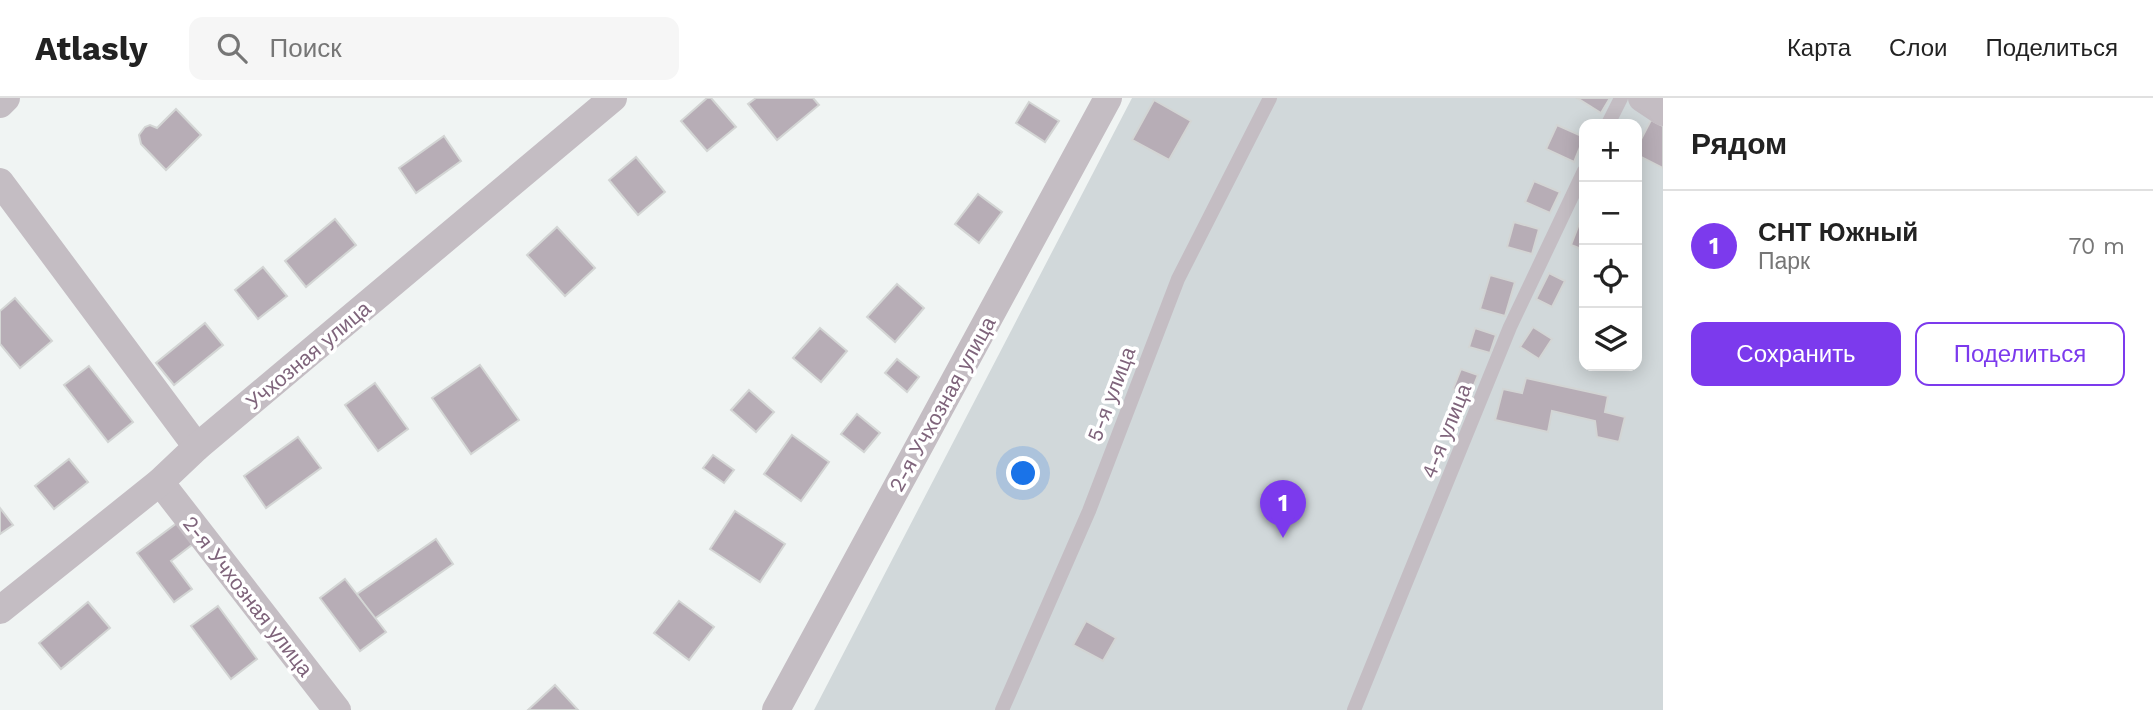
<!DOCTYPE html>
<html lang="ru">
<head>
<meta charset="utf-8">
<style>
  body { margin:0; font-family:"Work Sans",sans-serif; background:#f6f6f6; color:#222 }
  .controls { position:absolute; right:21px; top:21px; display:grid; overflow:hidden; border-radius:14px; box-shadow:0 4px 18px #0003 }
  .controls button { width:63px; height:63px; display:grid; place-items:center; padding:0; border:0; border-bottom:2px solid #e0e0e0; background:#fff; color:#222; font:35px sans-serif }
  .you { position:absolute; left:1024px; top:376px; width:24px; height:24px; margin:-18px; border:5px solid #fff; border-radius:50%; background:#1a73e8; box-shadow:0 0 0 10px #1a73e833 }
  .badge { display:grid; place-items:center; width:46px; height:46px; border-radius:50%; background:#7c3aed; color:#fff; font-size:23px; font-weight:700 }
  .pin { position:absolute; translate:-50% -58px; filter:drop-shadow(0 2px 4px #0008) }
  .pin::after { content:''; position:absolute; top:37px; width:24px; height:21px; background:inherit; clip-path:polygon(0 0,100% 0,50% 100%) }
  .list { margin:0; padding:0; list-style:none }
  h2 { display:flex; justify-content:space-between; align-items:center; height:91px; margin:0; padding:0 28px; font-size:30px }
  h2 small { font-size:23px; font-weight:400; color:#767676 }
  .list li { display:grid; grid-template-columns:46px 1fr auto; gap:21px; align-items:center; box-sizing:border-box; height:112px; padding:0 28px; border-top:2px solid #e0e0e0 }
  .list b { display:block; font-size:26px; white-space:nowrap }
  .list p { margin:0; font-size:23px; white-space:nowrap; color:#767676 }
  .list em { font-size:23px; font-style:normal; color:#767676 }
  .actions { display:flex; gap:14px; padding:21px 28px }
  .actions a { flex:1; padding:16px 0; border:2px solid #7c3aed; border-radius:14px; text-align:center; font-size:24px; color:#7c3aed }
  .actions .main { background:#7c3aed; color:#fff }
  .icon { flex:none; width:38px; height:38px; fill:none; stroke:currentColor; stroke-width:2; stroke-linecap:round; stroke-linejoin:round }
  .map { position:relative; flex:none; width:1663px; height:612px; overflow:hidden }
  header { display:flex; align-items:center; gap:42px; box-sizing:border-box; height:98px; padding:0 35px; background:#fff; border-bottom:2px solid #e0e0e0 }
  header strong { font-size:33px }
  nav { display:flex; gap:38px; margin-inline-start:auto; font-size:24px }
  .search { width:490px; height:63px; background:#f6f6f6; display:flex; align-items:center; gap:18px; box-sizing:border-box; padding:0 24px; border-radius:14px; color:#767676; font-size:26px }
  main { display:flex }
  aside { flex:1; background:#fff }
  .map>svg:first-child { display:block }
  .green { fill:#d1d8da; fill-rule:evenodd }
  .building { fill:#b7adb6; stroke:#d3d5d4; stroke-width:2 }
  .lines { fill:none; stroke-linecap:round; stroke-linejoin:round }
  .service { stroke:#c4bdc3; stroke-width:14 }
  .minor { stroke:#c4bdc3; stroke-width:28 }
  .labels { text-anchor:middle; dominant-baseline:central; stroke-width:7; stroke-linejoin:round; paint-order:stroke }
  .street-label { font-size:21px; fill:#7f647b; stroke:#fff }
</style>
</head>
<body>
<header>
<strong>Atlasly</strong>
<div class="search"><svg class="icon" aria-label="search" viewBox="0 0 24 24"><circle cx="10" cy="10" r="6"/><path d="M15 15l6 6"/></svg>Поиск</div>
<nav><a>Карта</a><a>Слои</a><a>Поделиться</a></nav>
</header>
<main>
<div class="map">
<svg width="1663" height="612" viewBox="0 0 1663 612">
  <rect width="100%" height="100%" fill="#f0f4f3"/>
  <!-- green -->
  <path class="green" d="M1132 0H1663V612H814ZM1584 26H1637V268H1584Z"/>
  <!-- building -->
  <g class="building">
    <polygon points="707,0 711,0 736,29 707,53 681,23"/>
    <polygon points="756,0 813,0 819,7 777,42 748,6"/>
    <polygon points="1577,0 1610,0 1601,15"/>
    <polygon points="1154,2 1191,23 1169,62 1132,42"/>
    <polygon points="1029,4 1059,23 1045,44 1016,25"/>
    <polygon points="176,11 201,37 166,72 141,46 139,37 145,29 150,27 157,30"/>
    <polygon points="1651,22 1663,28 1663,70 1637,57 1637,49"/>
    <polygon points="1557,27 1584,39 1574,64 1546,51"/>
    <polygon points="444,38 461,63 416,95 399,70"/>
    <polygon points="636,59 665,94 638,117 609,82"/>
    <polygon points="1534,83 1560,94 1550,115 1525,104"/>
    <polygon points="978,96 1002,114 979,145 955,126"/>
    <polygon points="335,121 356,147 306,189 285,163"/>
    <polygon points="1581,121 1584,123 1584,152 1571,147"/>
    <polygon points="1514,124 1539,131 1532,156 1507,149"/>
    <polygon points="557,129 595,170 565,198 527,157"/>
    <polygon points="263,169 287,198 258,221 235,192"/>
    <polygon points="1549,175 1565,183 1552,209 1536,201"/>
    <polygon points="1490,177 1515,184 1505,218 1480,211"/>
    <polygon points="897,186 924,210 895,244 867,219"/>
    <polygon points="15,200 52,243 20,270 0,246 0,213"/>
    <polygon points="205,225 223,247 174,287 156,265"/>
    <polygon points="1533,229 1552,241 1539,261 1520,249"/>
    <polygon points="820,230 847,253 821,284 793,260"/>
    <polygon points="1475,230 1496,237 1490,255 1469,249"/>
    <polygon points="897,261 919,279 907,294 885,275"/>
    <polygon points="480,267 519,322 471,356 432,300"/>
    <polygon points="89,268 133,324 108,344 64,287"/>
    <polygon points="1461,271 1478,277 1470,297 1453,291"/>
    <polygon points="1526,280 1608,298 1605,314 1625,319 1619,344 1597,339 1595,323 1552,313 1548,334 1495,322 1503,291 1522,295"/>
    <polygon points="375,285 408,331 378,353 345,307"/>
    <polygon points="749,292 774,314 756,334 731,312"/>
    <polygon points="857,316 880,335 864,354 841,336"/>
    <polygon points="792,337 829,364 801,403 764,376"/>
    <polygon points="298,339 321,370 266,410 244,378"/>
    <polygon points="713,357 734,372 724,385 703,370"/>
    <polygon points="69,361 88,384 54,411 35,388"/>
    <polygon points="0,410 13,427 0,436"/>
    <polygon points="735,413 785,446 760,484 710,451"/>
    <polygon points="177,425 193,446 171,463 192,491 174,504 137,455"/>
    <polygon points="436,441 453,466 374,521 357,496"/>
    <polygon points="345,481 386,534 360,553 320,500"/>
    <polygon points="679,503 714,529 689,562 654,535"/>
    <polygon points="88,504 110,530 61,571 39,545"/>
    <polygon points="218,508 257,561 231,581 191,528"/>
    <polygon points="1086,523 1116,540 1103,563 1073,547"/>
    <polygon points="555,587 578,612 528,612"/>
  </g>
  <g class="lines">
    <!-- service -->
    <g class="service">
      <polyline points="1608,26 1621,0"/>
      <polyline points="1002,612 1089,413 1178,181 1270,0"/>
      <polyline points="1354,612 1510,229 1584,73"/>
    </g>
    <!-- minor -->
    <g class="minor">
      <polyline points="1642,0 1663,14"/>
      <polyline points="0,6 6,0"/>
      <polyline points="0,84 197,349"/>
      <polyline points="160,384 337,612"/>
      <polyline points="0,512 160,384 197,349 613,0"/>
      <polyline points="776,612 1108,0"/>
    </g>
  </g>
  <g class="labels">
    <!-- street labels -->
    <g class="street-label">
      <text transform="translate(308 257) rotate(-40)">Учхозная улица</text>
      <text transform="translate(1111 296) rotate(-69)">5-я улица</text>
      <text transform="translate(942 306) rotate(-61)">2-я Учхозная улица</text>
      <text transform="translate(1446 333) rotate(-68)">4-я улица</text>
      <text transform="translate(248 498) rotate(52)">2-я Учхозная улица</text>
    </g>
  </g>
</svg>
<div class="controls">
<button>+</button>
<button>−</button>
<button><svg class="icon" aria-label="locate" viewBox="0 0 24 24"><circle cx="12" cy="12" r="6"/><path d="M12 2v4M12 18v4M2 12h4M18 12h4"/></svg></button>
<button><svg class="icon" aria-label="layers" viewBox="0 0 24 24"><path d="M12 4l9 5-9 5-9-5zM3 14l9 5 9-5"/></svg></button>
</div>
<div class="you"></div>
<div class="pin badge" style="left:1283px;top:440px">1</div>
</div>
<aside>
<h2>Рядом<small></small></h2>
<ul class="list">
<li><span class="badge">1</span><div><b>СНТ Южный</b><p>Парк</p></div><em>70 m</em></li>
</ul>
<div class="actions"><a class="main">Сохранить</a><a>Поделиться</a></div>
</aside>
</main>
</body>
</html>
